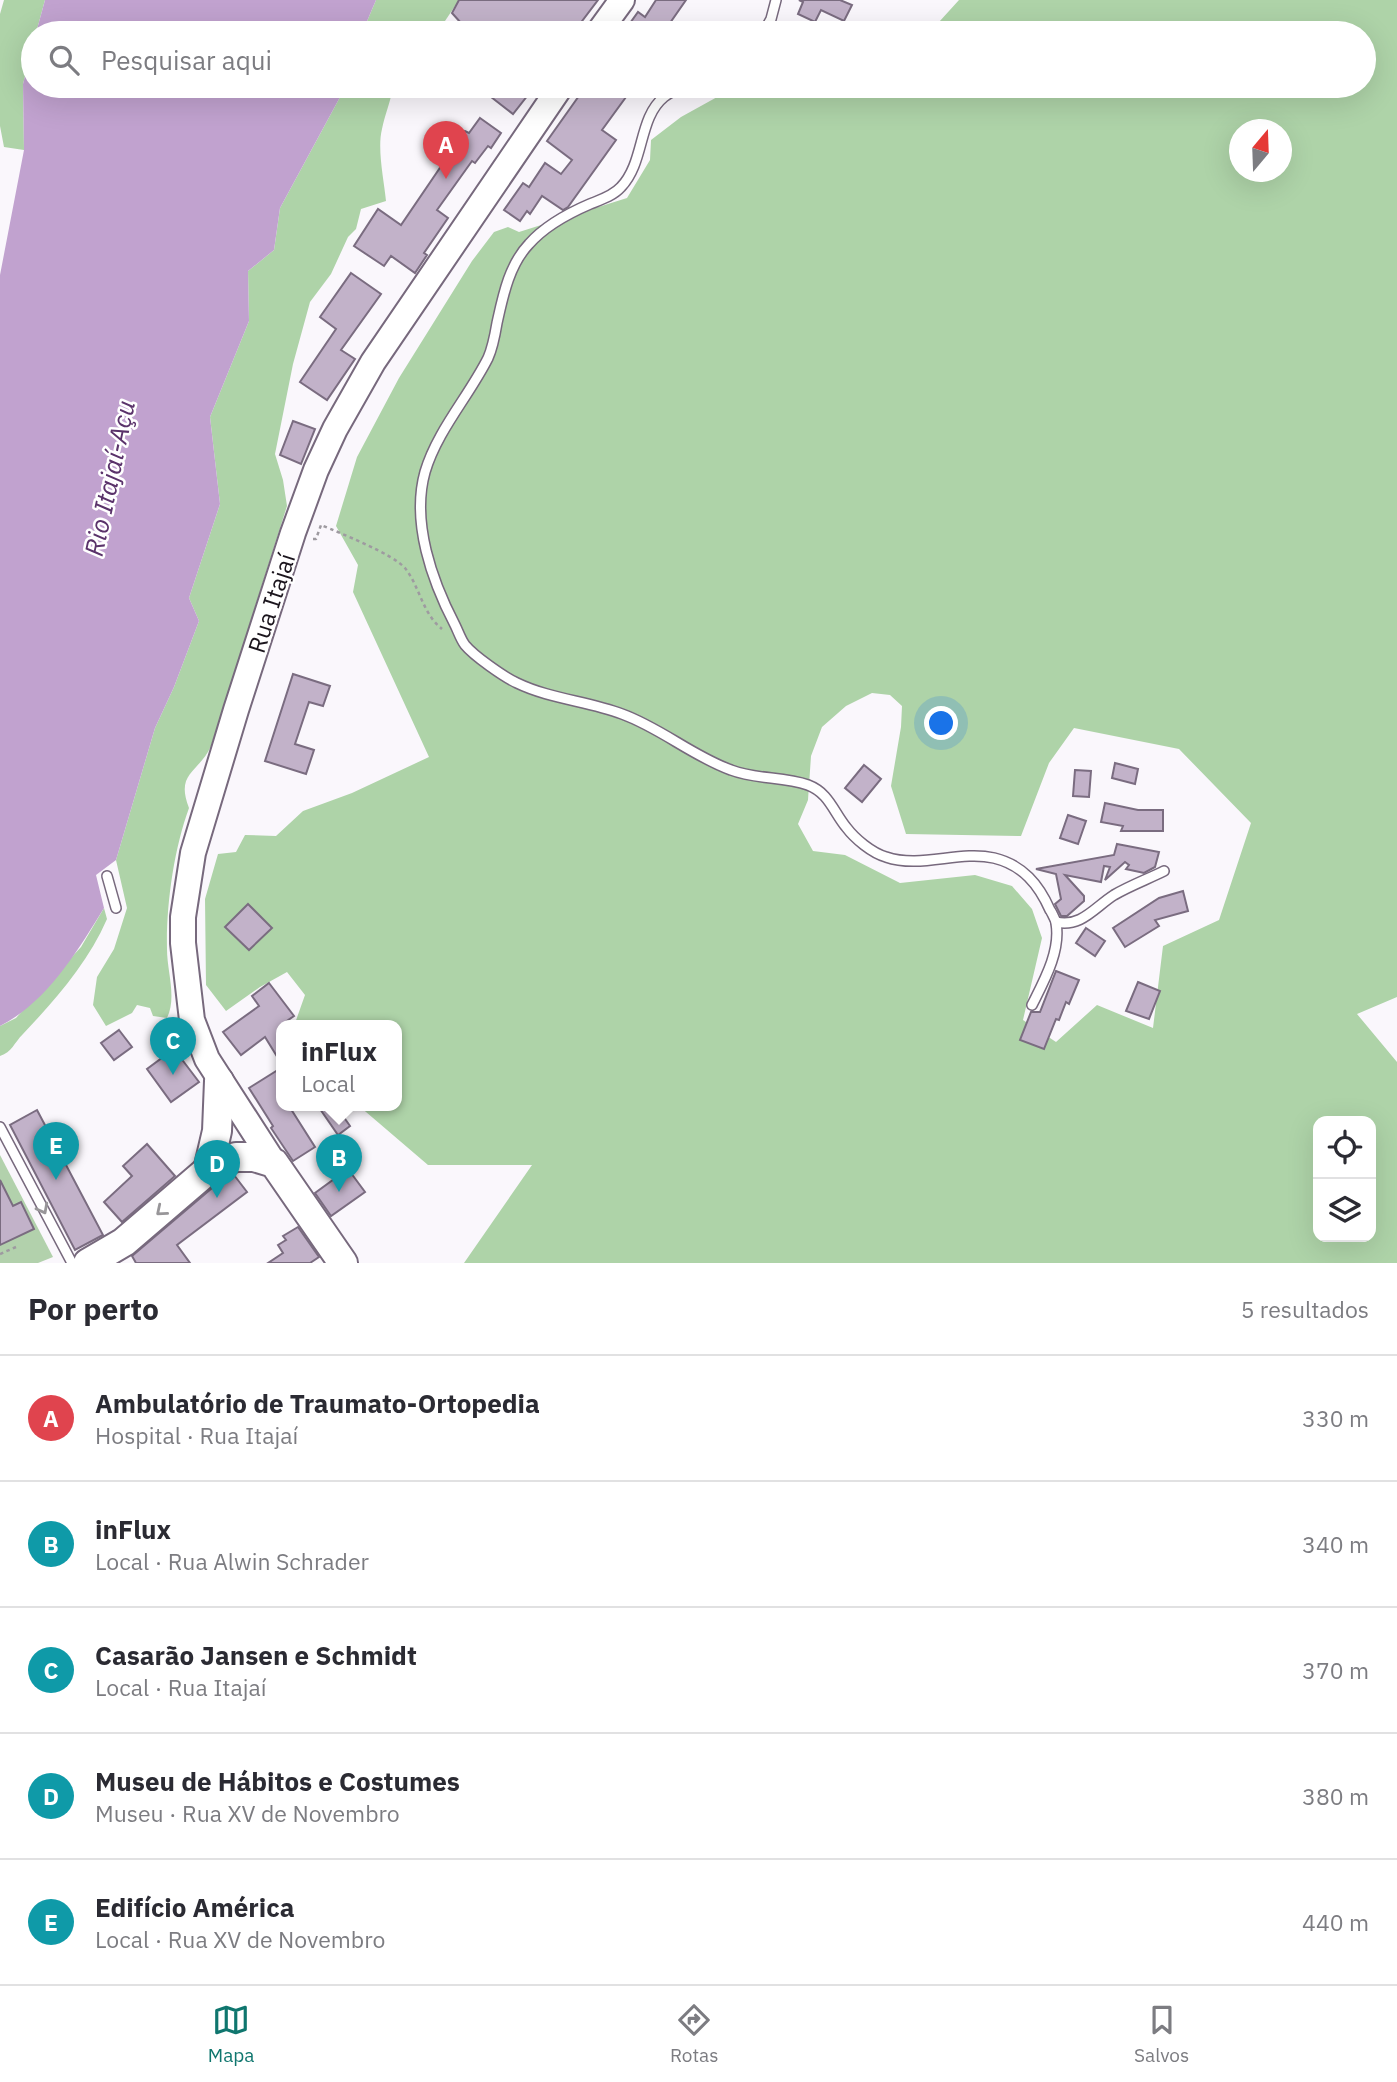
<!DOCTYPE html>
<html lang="pt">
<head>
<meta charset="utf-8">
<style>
  body { margin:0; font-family:"IBM Plex Sans",sans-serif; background:#f2f2f3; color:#2b2b33 }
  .controls { position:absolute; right:21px; bottom:21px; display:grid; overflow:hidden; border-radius:14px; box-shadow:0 7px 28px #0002 }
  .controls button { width:63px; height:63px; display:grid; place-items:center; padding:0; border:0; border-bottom:2px solid #e1e1e2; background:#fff; color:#2b2b33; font:35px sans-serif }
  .compass { position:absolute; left:1229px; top:119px; width:63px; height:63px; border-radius:50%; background:#fff; box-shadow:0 7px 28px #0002; rotate:19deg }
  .you { position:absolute; left:942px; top:724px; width:24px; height:24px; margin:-18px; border:5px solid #fff; border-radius:50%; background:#1a73e8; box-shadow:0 0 0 10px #1a73e833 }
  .badge { display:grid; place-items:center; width:46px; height:46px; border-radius:50%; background:#0f766e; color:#fff; font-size:23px; font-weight:700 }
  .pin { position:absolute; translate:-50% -58px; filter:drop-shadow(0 2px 4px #0008) }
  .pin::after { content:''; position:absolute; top:37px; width:24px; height:21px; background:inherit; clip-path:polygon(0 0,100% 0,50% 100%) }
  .popup { position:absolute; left:276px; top:1020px; width:126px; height:91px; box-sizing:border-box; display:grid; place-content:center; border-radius:14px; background:#fff; filter:drop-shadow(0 2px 5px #0005); font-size:23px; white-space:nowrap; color:#7c7c81 }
  .popup b { font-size:26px; color:#2b2b33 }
  .popup::after { content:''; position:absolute; left:50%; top:100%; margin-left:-14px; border:14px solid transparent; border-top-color:#fff }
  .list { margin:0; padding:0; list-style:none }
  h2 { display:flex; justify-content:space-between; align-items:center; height:91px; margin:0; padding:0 28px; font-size:30px }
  h2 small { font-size:23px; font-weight:400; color:#7c7c81 }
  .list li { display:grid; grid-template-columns:46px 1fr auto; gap:21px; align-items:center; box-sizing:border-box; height:126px; padding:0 28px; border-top:2px solid #e1e1e2 }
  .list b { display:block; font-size:26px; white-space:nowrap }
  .list p { margin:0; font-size:23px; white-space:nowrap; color:#7c7c81 }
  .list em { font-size:23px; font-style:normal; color:#7c7c81 }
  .icon { flex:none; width:38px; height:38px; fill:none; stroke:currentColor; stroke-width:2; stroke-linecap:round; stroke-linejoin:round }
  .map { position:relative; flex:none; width:1397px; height:1263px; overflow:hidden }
  .search { position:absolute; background:#fff; box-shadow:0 7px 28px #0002; left:21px; right:21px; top:21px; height:77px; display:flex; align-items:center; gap:18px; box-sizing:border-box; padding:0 24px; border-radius:38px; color:#7c7c81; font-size:26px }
  .sheet { height:721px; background:#fff }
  nav { display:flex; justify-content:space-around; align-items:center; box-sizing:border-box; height:98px; border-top:2px solid #e1e1e2; background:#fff; font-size:19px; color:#7c7c81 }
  nav a { display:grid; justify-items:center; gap:4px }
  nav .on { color:#0f766e }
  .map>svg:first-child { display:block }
  .green { fill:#b2d1ac }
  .forest { fill:#aed3a8; fill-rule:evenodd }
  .water { fill:#c1a2cf }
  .building { fill:#c2b2c9; stroke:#7a6c80; stroke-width:2 }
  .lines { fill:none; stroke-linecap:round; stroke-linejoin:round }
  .service-casing { stroke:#77697d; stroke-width:12 }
  .secondary-casing { stroke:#77697d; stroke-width:28 }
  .primary-casing { stroke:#77697d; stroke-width:32 }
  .path { stroke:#9e9aa0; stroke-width:2.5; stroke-dasharray:3.5 3.5; stroke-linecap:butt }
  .service { stroke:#fff; stroke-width:9 }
  .secondary { stroke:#fff; stroke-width:24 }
  .primary { stroke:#fff; stroke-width:28 }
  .oneway { stroke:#989699 }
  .labels { text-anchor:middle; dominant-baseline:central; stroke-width:5; stroke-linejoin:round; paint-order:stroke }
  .street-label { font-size:24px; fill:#1b151d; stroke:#fff }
  .water-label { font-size:26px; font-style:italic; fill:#5a326a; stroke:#fff }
</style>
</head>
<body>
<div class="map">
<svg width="1397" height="1263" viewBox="0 0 1397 1263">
  <rect width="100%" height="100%" fill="#faf7fc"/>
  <!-- green -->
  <polygon class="green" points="0,1155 53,1257 38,1263 0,1263"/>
  <!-- forest -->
  <g class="forest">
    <polygon points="4,0 45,0 36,33 33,33 33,45 23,84 24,150 4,147 0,126 0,14"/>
    <polygon points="376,0 459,0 437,33 362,33"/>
    <path d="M959 0H1397V997L1357 1014 1397 1062V1263H464L532 1165H428L359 1106H397V1026H294L305 995 287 972 260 987 226 1011 206 985 205 899 218 854 236 852 245 835 276 836 303 811 352 793 429 757 353 592 358 565 336 526 357 457 399 378 472 261 494 232 508 227 519 232 627 198 650 160 651 140 681 117 737 86H1364V33H929ZM1240 130H1282V172H1240ZM872 693 890 695 902 706 901 727 891 786 906 834 1021 836 1049 763 1074 728 1179 749 1251 823 1219 920 1163 946 1153 1028 1097 1005 1056 1042 1023 1020 1042 938 1032 909 1012 886 975 875 900 883 845 855 813 851 798 824 808 800 811 756 822 727 846 706ZM1318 1121H1371V1237H1318Z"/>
    <path d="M346 86H393C391 101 385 114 382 129 377 149 384 180 386 201L361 209 356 229 348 237 331 274 310 302 293 364 275 454 283 480 287 506 211 746C199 773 175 772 189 808 174 849 166 905 167 949 167 972 177 997 167 1018L153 1016 150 1008 137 1005 132 1013 106 1026 93 1005 97 977 114 949 127 908 116 860 155 728 174 687 199 621 189 598 220 504 210 417 249 321 248 271 274 250 280 208Z"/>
    <path d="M104 908 107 919C88 963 55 1000 23 1034 14 1043 12 1052 0 1056V1026L16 1018 81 947Z"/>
  </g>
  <!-- water -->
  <g class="water">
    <polygon points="45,0 376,0 362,33 36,33"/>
    <path d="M33 45V86H346L280 208 274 250 248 271 249 321 210 417 220 504 189 598 199 621 174 687 155 728 116 860 96 875 104 908C77 952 47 1002 0 1026V275L24 150 23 84Z"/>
  </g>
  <!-- building -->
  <g class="building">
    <polygon points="459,0 598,0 573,33 470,33 452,13"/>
    <polygon points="656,0 686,0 663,33 623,33 638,12 645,17"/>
    <polygon points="799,0 840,0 852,5 844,21 821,10 815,22 798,14 803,2"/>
    <polygon points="477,86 535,86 513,114"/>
    <polygon points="586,86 634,86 602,130 616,140 568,207 563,210 542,196 530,214 527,211 520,221 504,210 523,183 529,187 545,163 561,174 572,160 547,141"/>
    <polygon points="480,118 501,133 491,148 488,146 475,163 472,161 437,210 448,218 424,253 427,255 415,273 391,256 384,266 354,246 378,209 401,225 465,131 469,133"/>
    <polygon points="351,273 381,294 341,350 355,359 327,400 300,382 336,329 320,317"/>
    <polygon points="293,421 315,429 301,464 280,455"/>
    <polygon points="293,674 330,686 323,706 309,702 295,744 314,750 306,774 265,761"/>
    <polygon points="1115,763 1138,769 1135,784 1112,778"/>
    <polygon points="864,765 881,779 862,802 845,788"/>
    <polygon points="1075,770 1091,771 1089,797 1073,796"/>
    <polygon points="1105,803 1138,810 1163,810 1163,831 1121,831 1123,826 1101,822"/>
    <polygon points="1068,815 1086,821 1078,844 1060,838"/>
    <polygon points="1117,844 1159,852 1155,867 1144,873 1126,869 1129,865 1125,862 1105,880 1110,867 1104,866 1101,882 1065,875 1084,896 1084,901 1067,916 1061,916 1055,904 1061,899 1056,874 1036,869 1114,855"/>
    <polygon points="1183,891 1188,911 1155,920 1159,926 1125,947 1113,928 1159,898"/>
    <polygon points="248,904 272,928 249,950 225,927"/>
    <polygon points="1086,928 1105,941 1095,956 1076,943"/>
    <polygon points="1056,971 1079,980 1069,1004 1066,1002 1059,1020 1056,1019 1044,1049 1020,1040 1031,1012 1040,1012"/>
    <polygon points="1138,982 1160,991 1149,1019 1126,1011"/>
    <polygon points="269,983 294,1016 281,1025 281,1063 265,1037 241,1055 223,1032 259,1006 252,996"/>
    <polygon points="119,1030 132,1047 114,1060 101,1043"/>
    <polygon points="174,1049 199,1082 171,1102 147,1069"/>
    <polygon points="281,1068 281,1106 289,1106 315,1147 293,1161 271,1128 273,1126 249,1088"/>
    <polygon points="318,1106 336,1106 350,1126 338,1135"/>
    <polygon points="37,1110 103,1235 75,1250 10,1125"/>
    <polygon points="147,1144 175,1176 122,1222 104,1202 132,1176 123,1166"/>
    <polygon points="348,1169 365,1192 331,1216 315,1193"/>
    <polygon points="234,1175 247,1192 177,1245 190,1263 136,1263 132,1256 218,1183"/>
    <polygon points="0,1180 13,1206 21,1202 34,1229 0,1245"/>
    <polygon points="298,1227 319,1257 310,1263 268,1263 283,1253 278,1245 286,1240 283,1236"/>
  </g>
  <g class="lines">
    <defs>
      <g id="service">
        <polyline points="763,33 771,19 776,0"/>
        <path d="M683 86C677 89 670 92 664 97 638 118 645 162 621 187 613 196 600 200 590 204 569 213 544 227 529 244 509 265 503 296 497 323 495 335 493 347 488 358 469 396 437 431 425 472 411 522 432 581 455 625 458 631 461 640 465 645 474 656 504 677 517 683 550 699 588 701 622 714 661 728 692 756 731 770 757 780 783 776 808 785 829 793 833 811 846 827 855 839 872 853 886 857 921 869 959 850 994 858 1023 865 1039 885 1050 910 1051 911 1056 921 1056 923 1061 951 1044 981 1032 1005"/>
        <polyline points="107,876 116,908"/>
        <path d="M1056 922C1081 928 1095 907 1114 895 1129 886 1148 879 1164 871"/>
        <polyline points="0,1127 72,1263"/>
      </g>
      <g id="secondary">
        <polyline points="598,33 622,0"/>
        <polyline points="274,1163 207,1059 192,1020 183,943 183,917 193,853 236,710 293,533 316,470 335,429 373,362 561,86"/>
      </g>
      <g id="primary">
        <polyline points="208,1170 217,1131 219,1081"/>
        <polyline points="88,1263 124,1242 208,1170 221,1162 236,1157 254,1157 274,1163 343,1263"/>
      </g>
    </defs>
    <!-- service casing -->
    <use href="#service" class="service-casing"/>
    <!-- secondary casing -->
    <use href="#secondary" class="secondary-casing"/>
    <!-- primary casing -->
    <use href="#primary" class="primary-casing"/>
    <!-- path -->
    <g class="path">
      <path d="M313 539H316L321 525C340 533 393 554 405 568 420 587 422 613 442 629"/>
      <polyline points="0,1254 16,1247"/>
    </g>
    <!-- service -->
    <use href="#service" class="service"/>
    <!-- secondary -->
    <use href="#secondary" class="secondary"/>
    <!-- primary -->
    <use href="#primary" class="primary"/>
  </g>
  <!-- one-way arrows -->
  <defs><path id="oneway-chevron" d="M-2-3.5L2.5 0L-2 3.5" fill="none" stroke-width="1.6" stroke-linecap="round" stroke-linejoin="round" transform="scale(1.75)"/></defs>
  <g class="oneway">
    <use href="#oneway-chevron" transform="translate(43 1209) rotate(62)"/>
    <use href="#oneway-chevron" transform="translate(161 1211) rotate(140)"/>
  </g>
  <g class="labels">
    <!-- street labels -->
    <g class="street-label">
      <text transform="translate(271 603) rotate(-72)">Rua Itajaí</text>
    </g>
    <!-- water labels -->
    <g class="water-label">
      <text transform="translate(109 478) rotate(-78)">Rio Itajaí-Açu</text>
    </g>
  </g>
</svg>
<div class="controls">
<button><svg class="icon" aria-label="locate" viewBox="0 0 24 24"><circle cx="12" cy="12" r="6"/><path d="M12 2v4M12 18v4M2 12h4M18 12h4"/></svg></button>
<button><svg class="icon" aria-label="layers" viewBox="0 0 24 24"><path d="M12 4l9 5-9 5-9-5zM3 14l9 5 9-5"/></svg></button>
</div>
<svg class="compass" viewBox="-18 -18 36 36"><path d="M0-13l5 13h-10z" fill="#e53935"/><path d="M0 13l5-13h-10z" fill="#7c7c81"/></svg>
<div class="you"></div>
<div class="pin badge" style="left:446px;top:179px;background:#e0444e">A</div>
<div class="pin badge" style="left:339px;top:1192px;background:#0f9aa8">B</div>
<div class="popup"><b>inFlux</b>Local</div>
<div class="pin badge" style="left:173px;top:1075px;background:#0f9aa8">C</div>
<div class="pin badge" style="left:217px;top:1198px;background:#0f9aa8">D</div>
<div class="pin badge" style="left:56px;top:1180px;background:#0f9aa8">E</div>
<div class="search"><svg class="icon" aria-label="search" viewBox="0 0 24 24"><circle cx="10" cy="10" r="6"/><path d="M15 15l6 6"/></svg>Pesquisar aqui</div>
</div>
<section class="sheet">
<h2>Por perto<small>5 resultados</small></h2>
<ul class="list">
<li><span class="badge" style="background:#e0444e">A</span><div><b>Ambulatório de Traumato-Ortopedia</b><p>Hospital · Rua Itajaí</p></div><em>330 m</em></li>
<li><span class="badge" style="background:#0f9aa8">B</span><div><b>inFlux</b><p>Local · Rua Alwin Schrader</p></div><em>340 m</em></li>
<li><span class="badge" style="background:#0f9aa8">C</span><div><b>Casarão Jansen e Schmidt</b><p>Local · Rua Itajaí</p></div><em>370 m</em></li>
<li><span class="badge" style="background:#0f9aa8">D</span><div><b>Museu de Hábitos e Costumes</b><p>Museu · Rua XV de Novembro</p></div><em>380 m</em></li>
<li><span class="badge" style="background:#0f9aa8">E</span><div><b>Edifício América</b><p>Local · Rua XV de Novembro</p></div><em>440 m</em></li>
</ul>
</section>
<nav>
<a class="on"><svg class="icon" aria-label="map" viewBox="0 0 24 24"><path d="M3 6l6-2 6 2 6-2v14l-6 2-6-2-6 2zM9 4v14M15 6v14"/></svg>Mapa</a>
<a><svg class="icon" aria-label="directions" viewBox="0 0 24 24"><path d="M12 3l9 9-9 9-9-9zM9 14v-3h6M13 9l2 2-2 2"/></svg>Rotas</a>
<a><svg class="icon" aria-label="saved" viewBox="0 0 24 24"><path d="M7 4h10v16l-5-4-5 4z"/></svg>Salvos</a>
</nav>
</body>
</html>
